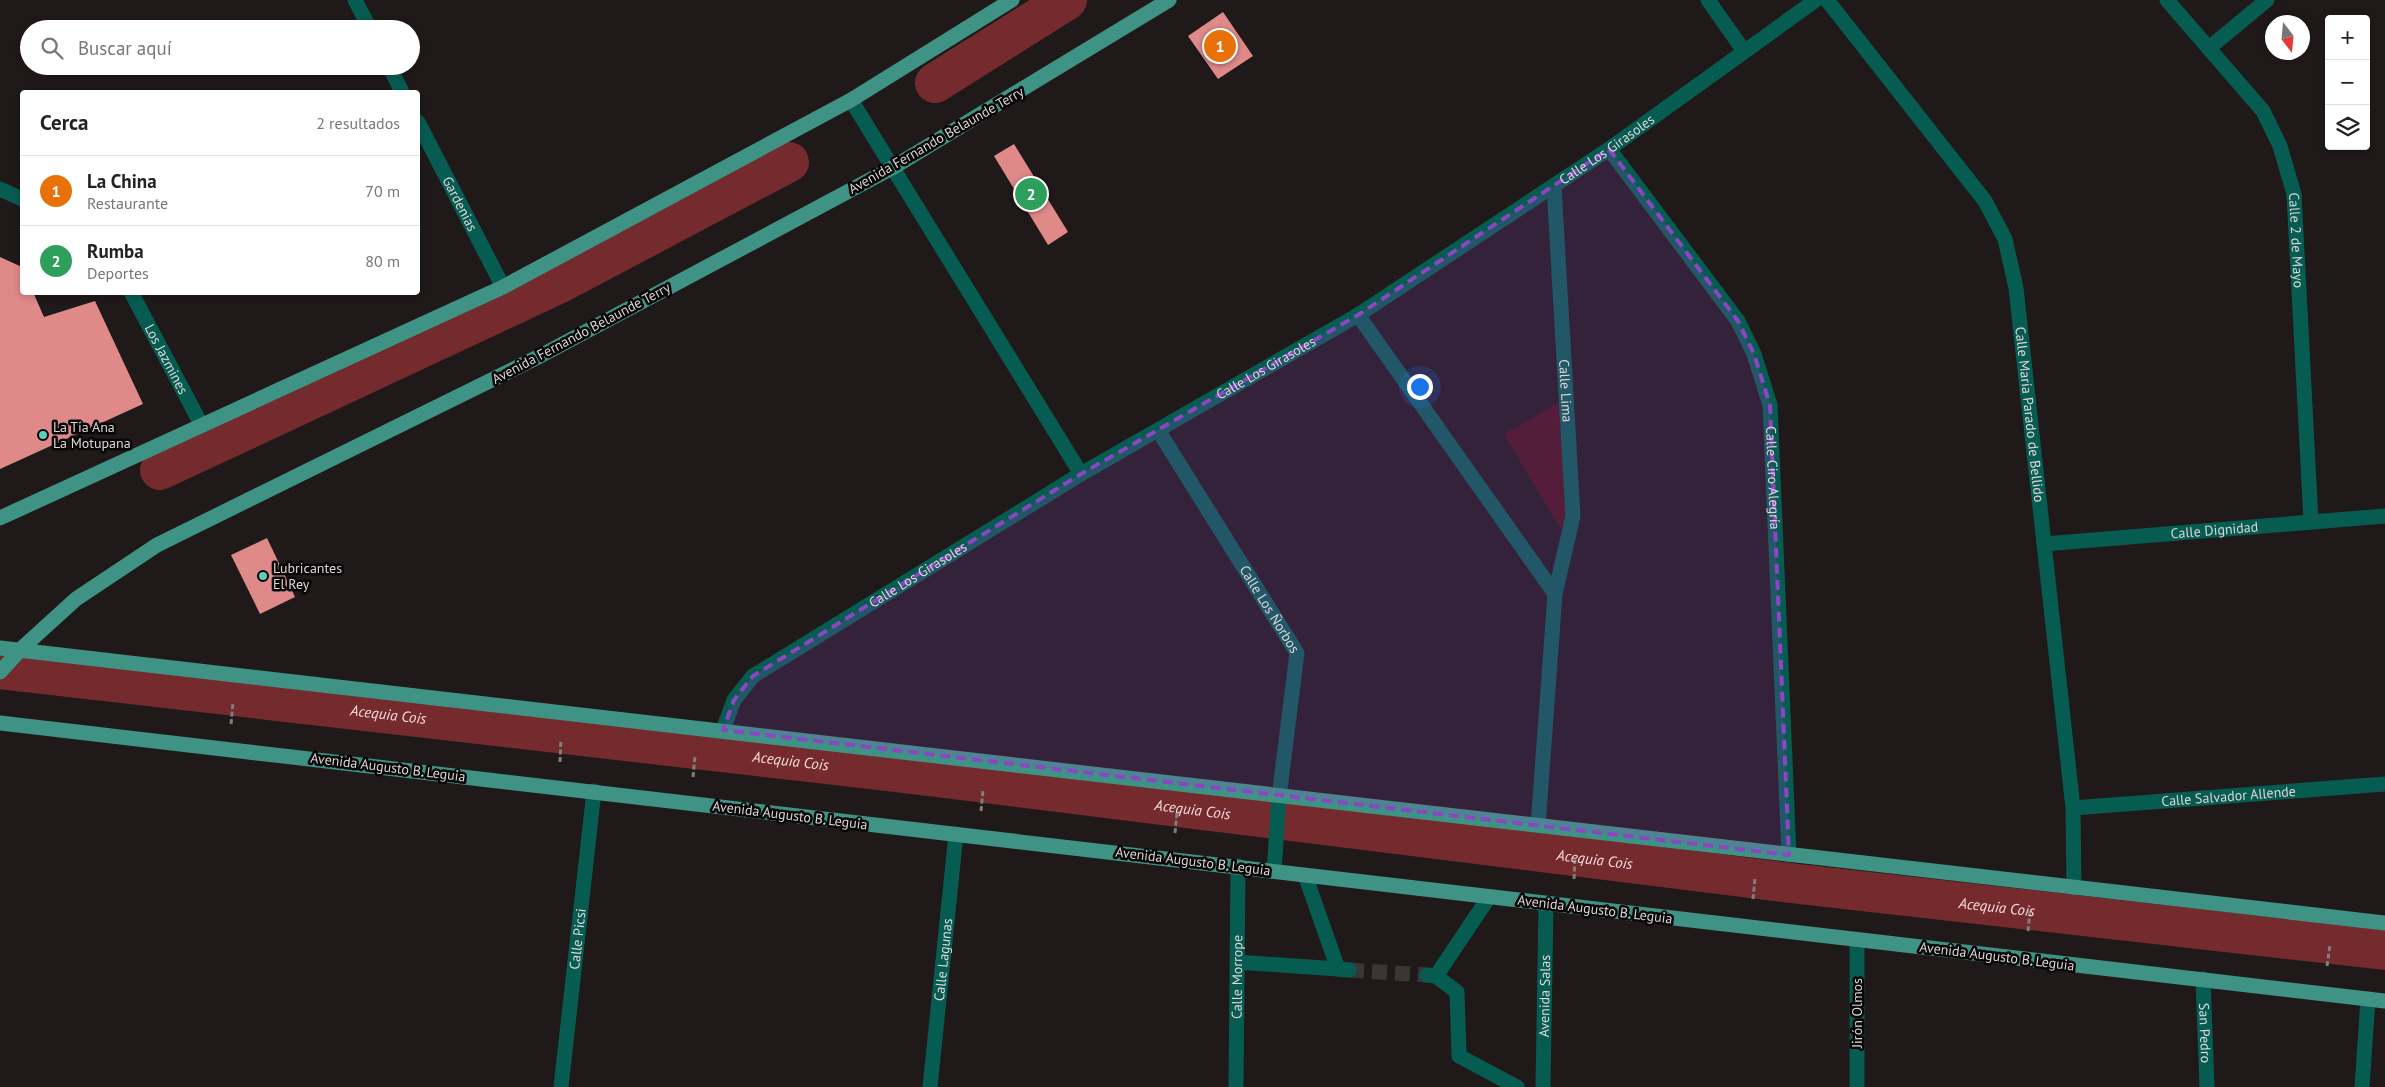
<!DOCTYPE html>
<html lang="es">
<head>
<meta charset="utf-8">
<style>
  body { margin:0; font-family:"PT Sans",sans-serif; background:#f2f2f2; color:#222 }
  .controls { position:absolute; right:15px; top:15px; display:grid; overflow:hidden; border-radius:5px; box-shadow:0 2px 8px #0003 }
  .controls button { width:45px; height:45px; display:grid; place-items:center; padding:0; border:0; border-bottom:1px solid #e0e0e0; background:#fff; color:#222; font:25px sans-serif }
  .compass { position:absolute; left:2265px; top:15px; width:45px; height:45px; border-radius:50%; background:#fff; box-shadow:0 2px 8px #0003; rotate:164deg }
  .you { position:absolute; left:1419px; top:386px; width:18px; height:18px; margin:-12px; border:4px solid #fff; border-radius:50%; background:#1a73e8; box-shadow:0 0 0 8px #1a73e833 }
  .badge { display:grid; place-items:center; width:32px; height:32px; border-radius:50%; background:#7c3aed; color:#fff; font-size:16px; font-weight:700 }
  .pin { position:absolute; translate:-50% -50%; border:2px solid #fff; box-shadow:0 1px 5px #0006 }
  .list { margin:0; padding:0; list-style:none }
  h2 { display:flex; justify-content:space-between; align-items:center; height:65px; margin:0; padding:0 20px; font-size:21px }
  h2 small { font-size:16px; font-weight:400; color:#767676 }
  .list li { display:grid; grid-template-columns:32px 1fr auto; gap:15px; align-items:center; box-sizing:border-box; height:70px; padding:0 20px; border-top:1px solid #e0e0e0 }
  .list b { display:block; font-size:19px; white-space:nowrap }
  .list p { margin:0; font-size:16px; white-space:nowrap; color:#767676 }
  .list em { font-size:16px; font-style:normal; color:#767676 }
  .icon { flex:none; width:28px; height:28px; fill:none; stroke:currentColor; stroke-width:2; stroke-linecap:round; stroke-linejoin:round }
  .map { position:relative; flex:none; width:2385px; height:1087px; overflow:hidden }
  .search { position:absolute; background:#fff; box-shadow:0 2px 8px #0003; left:20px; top:20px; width:400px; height:55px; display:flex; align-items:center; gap:12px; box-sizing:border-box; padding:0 18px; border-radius:28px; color:#767676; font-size:19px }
  .panel { position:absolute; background:#fff; box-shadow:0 2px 8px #0003; left:20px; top:90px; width:400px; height:205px; border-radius:5px }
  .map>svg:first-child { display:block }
  .green { fill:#461518 }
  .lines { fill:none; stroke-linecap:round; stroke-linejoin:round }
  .canal { stroke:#752a2e; stroke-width:40 }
  .building { fill:#df8989 }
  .minor-tunnel { stroke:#3b3636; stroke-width:15; stroke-dasharray:15 8; stroke-linecap:butt }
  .path { stroke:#827d7d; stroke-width:3; stroke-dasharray:5 2.5; stroke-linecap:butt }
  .minor { stroke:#075c51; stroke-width:15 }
  .major { stroke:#3f9385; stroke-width:15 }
  .marked { fill:#8a46c3; fill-opacity:0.2; stroke:#8a46c3; stroke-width:4; stroke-dasharray:10 6; stroke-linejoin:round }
  .poi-dot { fill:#5bcebb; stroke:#070505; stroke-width:2 }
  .labels { text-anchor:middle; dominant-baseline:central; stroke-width:5; stroke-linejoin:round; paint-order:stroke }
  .street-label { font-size:14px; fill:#dcd7d7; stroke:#070505 }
  .poi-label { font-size:14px; fill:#dcd7d7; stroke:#070505; text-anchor:start }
  .water-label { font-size:15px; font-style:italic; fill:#f4dbdb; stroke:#070505 }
</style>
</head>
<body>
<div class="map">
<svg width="2385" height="1087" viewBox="0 0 2385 1087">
  <rect width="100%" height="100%" fill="#1f1919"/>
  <!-- green -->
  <polygon class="green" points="1560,402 1566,518 1566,527 1561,530 1504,434"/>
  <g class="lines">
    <!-- canal -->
    <g class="canal">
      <polyline points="935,83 1067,0"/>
      <polyline points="160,470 558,284 789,162"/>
      <path id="s1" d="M0 669 912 774 1799 884 2385 950"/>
    </g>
  </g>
  <!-- building -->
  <g class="building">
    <polygon points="1223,12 1253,56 1218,79 1188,36"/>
    <polygon points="1014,144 1068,232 1048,245 994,156"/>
    <polygon points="0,257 22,267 22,292 33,292 44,317 95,301 143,404 0,469"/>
    <polygon points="267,538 295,597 260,614 231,555"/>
  </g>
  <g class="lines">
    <!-- minor-tunnel -->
    <polyline class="minor-tunnel" points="1349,970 1427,975"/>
    <!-- path -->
    <g class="path">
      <polyline points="231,724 233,702"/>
      <polyline points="560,762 561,740"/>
      <polyline points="693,777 695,756"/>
      <polyline points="981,811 983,790"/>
      <polyline points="1175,833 1177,812"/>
      <polyline points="1574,879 1575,858"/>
      <polyline points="1753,899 1755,878"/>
      <polyline points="2028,931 2030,910"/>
      <polyline points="2327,966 2330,945"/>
    </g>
    <!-- minor -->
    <g class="minor">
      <polyline points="355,0 370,29"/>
      <polyline points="1708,0 1744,51"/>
      <path id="s2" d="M1827 0 1985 201 2005 239 2016 288 2073 808 2074 888"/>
      <path id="s3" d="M2167 0 2263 111 2280 146 2294 194 2311 522"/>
      <polyline points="2209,48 2267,0"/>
      <polyline points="389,66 402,92"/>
      <polyline points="851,100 1081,474"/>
      <path id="s4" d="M418 122 503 287"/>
      <path id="s5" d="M1609 149 1738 321 1754 354 1770 405 1789 855"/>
      <path id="s6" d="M1554 186 1573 516 1555 594"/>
      <polyline points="0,189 22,199"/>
      <path id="s7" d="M131 292 202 426"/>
      <polyline points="1358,315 1555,594 1538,826"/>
      <path id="s8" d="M1158 430 1297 653 1279 797 1274 871"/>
      <path id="s9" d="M2044 544 2385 516"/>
      <path id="s10" d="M723 730 734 700 753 676 1081 474 1358 315 1609 149 1816 0"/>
      <path id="s11" d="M2073 808 2385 784"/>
      <polyline points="1305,875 1338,969 1349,970"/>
      <polyline points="1237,962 1338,969"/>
      <polyline points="1427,975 1436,976 1489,897"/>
      <polyline points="1436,976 1457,992 1459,1056 1517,1087"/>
      <path id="s12" d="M2203 979 2207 1087"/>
      <path id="s13" d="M561 1087 594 791"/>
      <path id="s14" d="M930 1087 956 834"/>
      <path id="s15" d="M1236 1087 1238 866"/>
      <path id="s16" d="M1543 1087 1546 904"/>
      <polyline points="1857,1087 1857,940"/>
      <polyline points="2362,1087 2368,999"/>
    </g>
    <!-- major -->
    <g class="major">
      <polyline points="0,518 503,287 851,100 1012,0"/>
      <polyline points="0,648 2385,923"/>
      <polyline points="0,672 21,649 76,599 157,545 542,355 892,168 1169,0"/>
      <polyline points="0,723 2385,1001"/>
    </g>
  </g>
  <!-- marked area -->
  <path class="marked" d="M1609 149 1738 321 1754 354 1770 405 1789 855 723 730 734 700 753 676 1081 474 1358 315Z"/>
  <!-- markers -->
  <g class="poi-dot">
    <circle cx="43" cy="435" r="5"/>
    <circle cx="263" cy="576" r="5"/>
  </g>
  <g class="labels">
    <!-- street labels -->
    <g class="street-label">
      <text transform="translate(936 140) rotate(-30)">Avenida Fernando Belaunde Terry</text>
      <text stroke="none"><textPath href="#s10" startOffset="1066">Calle Los Girasoles</textPath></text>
      <text stroke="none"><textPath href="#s4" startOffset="92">Gardenias</textPath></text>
      <text stroke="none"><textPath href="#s3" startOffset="282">Calle 2 de Mayo</textPath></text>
      <text transform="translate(581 333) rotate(-28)">Avenida Fernando Belaunde Terry</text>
      <text stroke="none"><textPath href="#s7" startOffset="76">Los Jazmines</textPath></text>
      <text stroke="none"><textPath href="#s10" startOffset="661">Calle Los Girasoles</textPath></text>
      <text stroke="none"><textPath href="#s6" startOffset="205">Calle Lima</textPath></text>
      <text stroke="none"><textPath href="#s2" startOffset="476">Calle María Parado de Bellido</textPath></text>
      <text stroke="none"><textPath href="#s5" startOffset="378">Calle Ciro Alegría</textPath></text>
      <text stroke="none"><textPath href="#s9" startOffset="171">Calle Dignidad</textPath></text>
      <text stroke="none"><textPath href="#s10" startOffset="256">Calle Los Girasoles</textPath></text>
      <text stroke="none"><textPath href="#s8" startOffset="211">Calle Los Ñorbos</textPath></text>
      <text transform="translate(388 767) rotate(7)">Avenida Augusto B. Leguia</text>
      <text stroke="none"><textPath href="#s11" startOffset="156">Calle Salvador Allende</textPath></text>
      <text transform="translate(790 815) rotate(7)">Avenida Augusto B. Leguia</text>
      <text transform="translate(1193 861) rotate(7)">Avenida Augusto B. Leguia</text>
      <text transform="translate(1595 909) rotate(7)">Avenida Augusto B. Leguia</text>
      <text stroke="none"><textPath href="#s13" startOffset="149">Calle Picsi</textPath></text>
      <text transform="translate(1997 956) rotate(7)">Avenida Augusto B. Leguia</text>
      <text stroke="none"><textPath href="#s14" startOffset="128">Calle Lagunas</textPath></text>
      <text stroke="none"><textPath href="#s15" startOffset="110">Calle Morrope</textPath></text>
      <text stroke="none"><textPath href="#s16" startOffset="91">Avenida Salas</textPath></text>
      <text transform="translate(1857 1013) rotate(-90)">Jirón Olmos</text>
      <text stroke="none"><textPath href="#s12" startOffset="54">San Pedro</textPath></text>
    </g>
    <!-- poi labels -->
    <g class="poi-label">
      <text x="53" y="427">La Tia Ana<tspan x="53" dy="16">La Motupana</tspan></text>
      <text x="273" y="568">Lubricantes<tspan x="273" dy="16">El Rey</tspan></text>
    </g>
    <!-- water labels -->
    <g class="water-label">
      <text stroke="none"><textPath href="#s1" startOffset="391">Acequia Cois</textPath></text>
      <text stroke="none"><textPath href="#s1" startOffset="796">Acequia Cois</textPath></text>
      <text stroke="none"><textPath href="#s1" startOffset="1201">Acequia Cois</textPath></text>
      <text stroke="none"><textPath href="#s1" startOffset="1606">Acequia Cois</textPath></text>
      <text stroke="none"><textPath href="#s1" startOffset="2011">Acequia Cois</textPath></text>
    </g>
  </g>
</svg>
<div class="controls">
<button>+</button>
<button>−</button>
<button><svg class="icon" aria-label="layers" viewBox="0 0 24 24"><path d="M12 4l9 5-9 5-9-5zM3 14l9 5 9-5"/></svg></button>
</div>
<svg class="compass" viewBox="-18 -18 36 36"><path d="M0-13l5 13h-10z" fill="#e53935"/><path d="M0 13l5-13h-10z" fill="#767676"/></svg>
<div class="you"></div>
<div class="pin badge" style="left:1220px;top:46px;background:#e8710a">1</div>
<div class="pin badge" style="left:1031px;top:194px;background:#2e9e5b">2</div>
<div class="search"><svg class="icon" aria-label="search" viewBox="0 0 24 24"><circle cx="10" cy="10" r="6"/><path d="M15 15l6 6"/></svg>Buscar aquí</div>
<section class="panel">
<h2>Cerca<small>2 resultados</small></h2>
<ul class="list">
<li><span class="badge" style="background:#e8710a">1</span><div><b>La China</b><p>Restaurante</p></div><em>70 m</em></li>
<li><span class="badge" style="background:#2e9e5b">2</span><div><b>Rumba</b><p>Deportes</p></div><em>80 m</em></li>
</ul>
</section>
</div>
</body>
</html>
